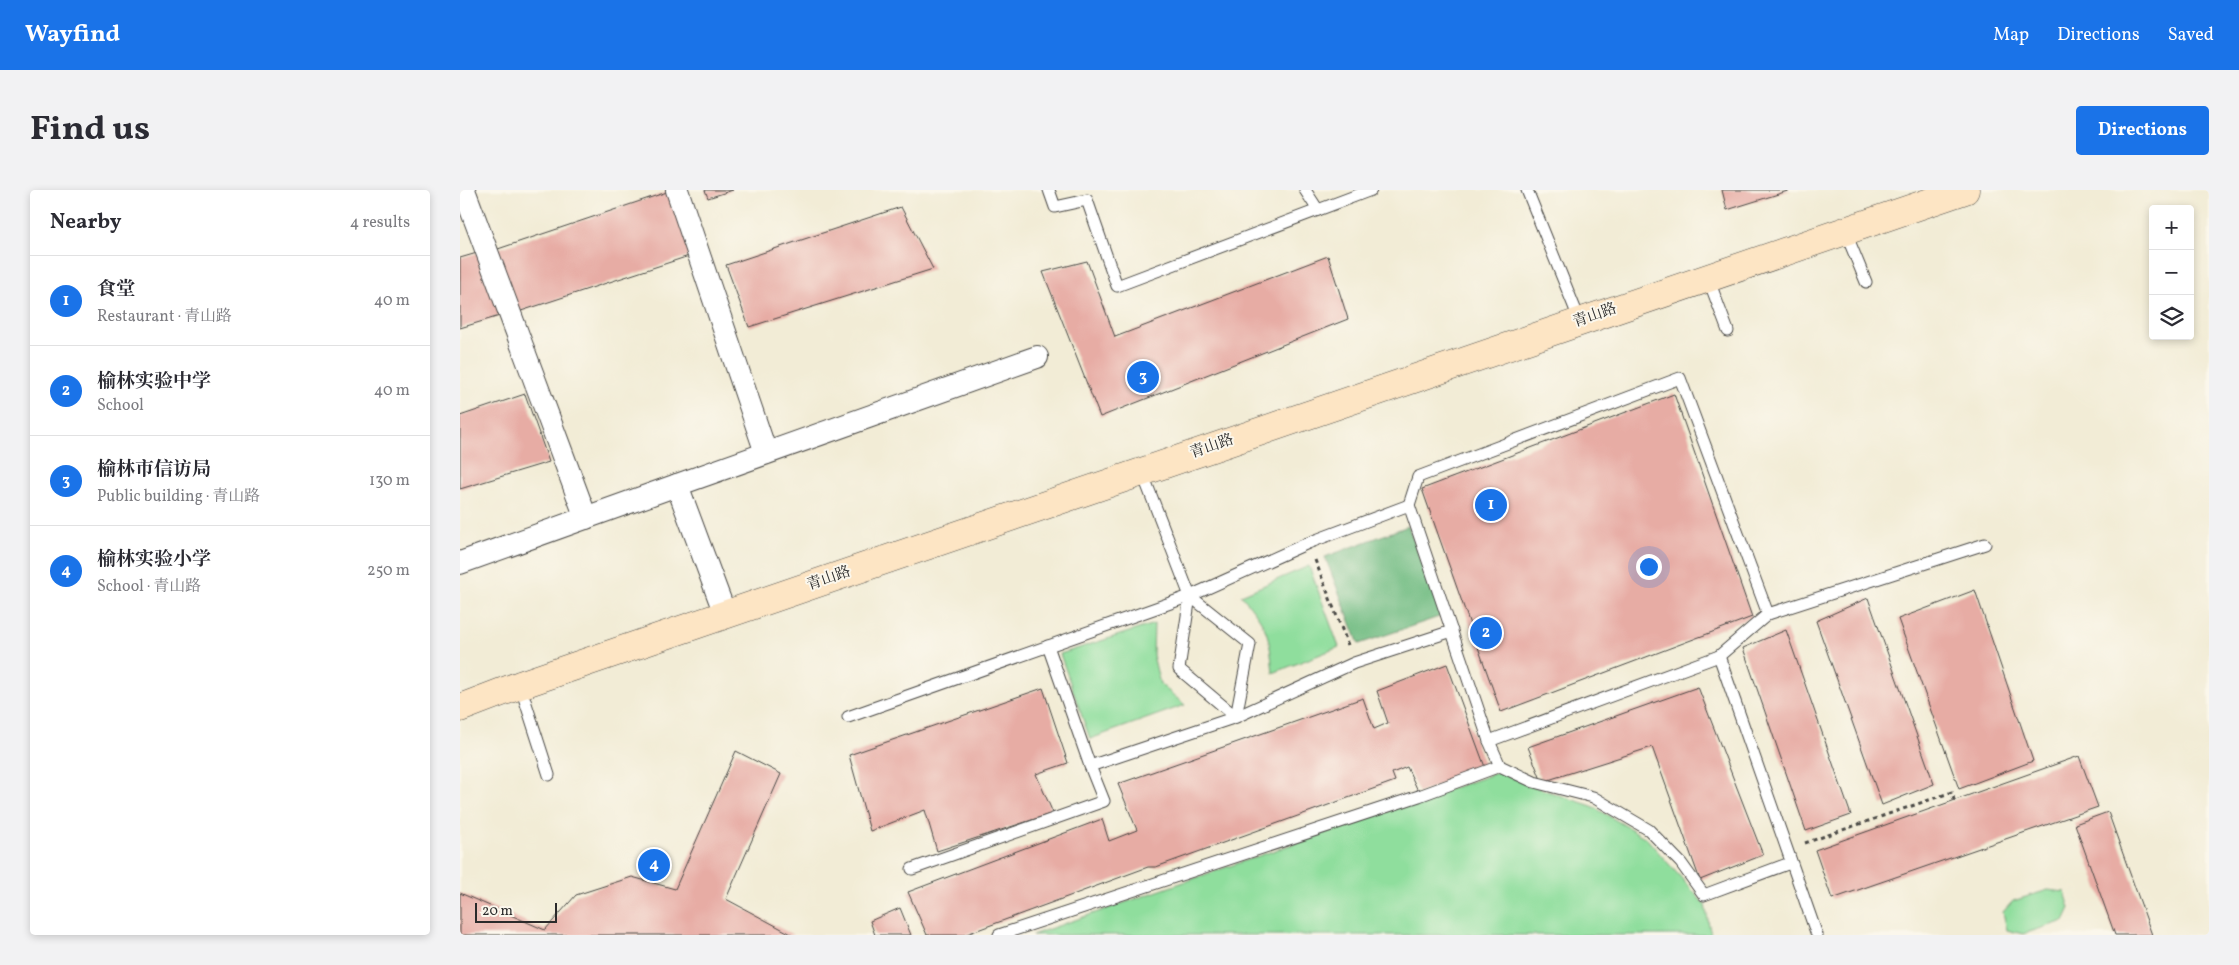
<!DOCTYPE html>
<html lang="en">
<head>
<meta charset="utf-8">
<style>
  body { margin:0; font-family:Vollkorn,"Noto Serif SC",serif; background:#f2f2f3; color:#2b2b33 }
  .controls { position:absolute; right:15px; top:15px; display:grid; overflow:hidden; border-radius:5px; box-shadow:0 2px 8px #0003 }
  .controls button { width:45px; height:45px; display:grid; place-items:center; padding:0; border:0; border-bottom:1px solid #e1e1e2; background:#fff; color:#2b2b33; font:25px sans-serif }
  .scale { position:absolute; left:15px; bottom:12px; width:82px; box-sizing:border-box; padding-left:5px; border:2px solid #2b2b2b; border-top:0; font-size:14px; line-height:18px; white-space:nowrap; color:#2b2b2b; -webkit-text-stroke:4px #fbf7ec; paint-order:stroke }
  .you { position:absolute; left:1188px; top:376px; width:18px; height:18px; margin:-12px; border:4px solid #fff; border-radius:50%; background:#1a73e8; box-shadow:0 0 0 8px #1a73e833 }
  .badge { display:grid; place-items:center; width:32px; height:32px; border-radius:50%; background:#1a73e8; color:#fff; font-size:16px; font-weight:700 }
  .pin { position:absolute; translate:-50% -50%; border:2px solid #fff; box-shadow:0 1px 5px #0006 }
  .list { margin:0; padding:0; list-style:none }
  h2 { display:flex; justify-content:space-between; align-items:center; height:65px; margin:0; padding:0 20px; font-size:21px }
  h2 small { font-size:16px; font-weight:400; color:#7c7c81 }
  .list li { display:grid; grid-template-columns:32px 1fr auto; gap:15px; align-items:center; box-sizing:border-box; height:90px; padding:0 20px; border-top:1px solid #e1e1e2 }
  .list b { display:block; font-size:19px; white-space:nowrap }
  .list p { margin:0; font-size:16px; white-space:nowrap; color:#7c7c81 }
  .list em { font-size:16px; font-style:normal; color:#7c7c81 }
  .icon { flex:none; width:28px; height:28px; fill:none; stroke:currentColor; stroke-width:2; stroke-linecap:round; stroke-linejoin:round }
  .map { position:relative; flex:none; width:1749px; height:745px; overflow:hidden; border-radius:5px }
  header { display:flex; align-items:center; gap:30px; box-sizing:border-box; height:70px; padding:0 25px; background:#1a73e8; color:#fff }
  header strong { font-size:24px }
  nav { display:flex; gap:28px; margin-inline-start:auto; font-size:18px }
  .intro { display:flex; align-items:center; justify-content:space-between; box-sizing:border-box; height:120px; padding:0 30px }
  h1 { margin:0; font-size:35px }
  .button { padding:12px 22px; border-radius:5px; background:#1a73e8; color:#fff; font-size:18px; font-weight:700 }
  main { display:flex; gap:30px; padding:0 30px }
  aside { flex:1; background:#fff; border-radius:5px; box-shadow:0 2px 8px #0003 }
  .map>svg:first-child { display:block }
  .green { fill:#8fde9d; stroke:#5d8464 }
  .forest { fill:#73bd84; stroke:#4f7458 }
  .building { fill:#e7aca4 }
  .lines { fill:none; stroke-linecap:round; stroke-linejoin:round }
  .lane-casing { stroke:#494845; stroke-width:13 }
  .street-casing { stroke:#494845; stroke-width:24 }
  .secondary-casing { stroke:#494845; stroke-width:29 }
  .path { stroke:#494845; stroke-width:3; stroke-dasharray:4 4; stroke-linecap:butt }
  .lane { stroke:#fff; stroke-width:11 }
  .street { stroke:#fff; stroke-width:22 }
  .secondary { stroke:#fde5c4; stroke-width:28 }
  .labels { text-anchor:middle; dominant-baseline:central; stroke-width:4; stroke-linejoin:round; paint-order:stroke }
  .street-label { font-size:15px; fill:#2b2b2b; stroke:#fbf7ec }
</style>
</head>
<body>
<header>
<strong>Wayfind</strong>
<nav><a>Map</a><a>Directions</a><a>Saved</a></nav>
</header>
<div class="intro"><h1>Find us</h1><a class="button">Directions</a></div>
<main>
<aside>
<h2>Nearby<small>4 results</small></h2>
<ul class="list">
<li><span class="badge">1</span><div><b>食堂</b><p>Restaurant · 青山路</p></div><em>40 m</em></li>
<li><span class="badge">2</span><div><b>榆林实验中学</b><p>School</p></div><em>40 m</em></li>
<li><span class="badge">3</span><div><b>榆林市信访局</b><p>Public building · 青山路</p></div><em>130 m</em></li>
<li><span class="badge">4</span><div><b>榆林实验小学</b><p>School · 青山路</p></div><em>250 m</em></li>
</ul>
</aside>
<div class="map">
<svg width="1749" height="745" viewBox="0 0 1749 745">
  <rect width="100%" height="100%" fill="#fbf7ec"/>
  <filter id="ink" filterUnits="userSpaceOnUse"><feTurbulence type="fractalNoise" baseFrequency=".02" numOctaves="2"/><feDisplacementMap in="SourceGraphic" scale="10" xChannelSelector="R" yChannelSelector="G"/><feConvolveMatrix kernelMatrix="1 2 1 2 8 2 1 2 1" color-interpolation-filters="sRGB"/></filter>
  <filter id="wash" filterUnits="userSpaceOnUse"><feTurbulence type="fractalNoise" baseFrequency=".0096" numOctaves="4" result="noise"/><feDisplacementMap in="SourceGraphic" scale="20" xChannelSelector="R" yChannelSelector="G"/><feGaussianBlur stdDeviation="1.12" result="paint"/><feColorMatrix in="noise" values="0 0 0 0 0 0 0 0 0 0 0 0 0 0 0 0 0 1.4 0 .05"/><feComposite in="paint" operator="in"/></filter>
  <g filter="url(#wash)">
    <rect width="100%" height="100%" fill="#f2ecd6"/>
    <!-- green -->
    <g class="green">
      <path d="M849 376 879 457 813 483C809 442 808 437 781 405Z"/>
      <polygon points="694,434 693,465 700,494 725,515 630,549 600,464"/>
      <polygon points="1039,582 1081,599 1132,616 1186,648 1245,715 1251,745 572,745"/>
      <polygon points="1588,700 1605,702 1610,718 1604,731 1563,744 1547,740 1543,722 1553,711"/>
    </g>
    <!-- forest -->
    <polygon class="forest" points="948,336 982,426 899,454 865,367"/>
    <g id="blocks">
      <!-- building -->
      <g class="building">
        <polygon points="245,0 273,0 248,8"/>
        <polygon points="1262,0 1331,0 1267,20"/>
        <polygon points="210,1 235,64 58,122 35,60"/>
        <polygon points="441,17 473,79 289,137 266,75"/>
        <polygon points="17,63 43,125 0,138 0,68"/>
        <polygon points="868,66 888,129 640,227 583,82 627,71 655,147"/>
        <polygon points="65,204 89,272 0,299 0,226"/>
        <polygon points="1214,204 1292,427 1041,522 962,299"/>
        <polygon points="1515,400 1573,571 1499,599 1438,429"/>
        <polygon points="1408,408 1474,594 1422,615 1356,431"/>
        <polygon points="1326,440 1391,625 1346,641 1283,458"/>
        <polygon points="987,474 1025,577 959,603 947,577 932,583 935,591 696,677 688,677 504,745 467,745 448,702 642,629 649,651 677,640 658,594 903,508 914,539 928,533 917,501"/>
        <polygon points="1238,497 1303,665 1240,690 1192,557 1082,592 1068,557"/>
        <polygon points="583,498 608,573 576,584 593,623 477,661 465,620 410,641 389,565"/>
        <polygon points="276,561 321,584 266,709 333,745 0,745 0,703 85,740 116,705 172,687 215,699"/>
        <polygon points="1619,566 1638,617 1372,709 1355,660"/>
        <polygon points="1648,622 1692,745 1655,745 1615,634"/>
        <polygon points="440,718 451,745 415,745 410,731"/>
      </g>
    </g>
  </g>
  <g filter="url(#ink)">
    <use href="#blocks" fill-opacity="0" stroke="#494845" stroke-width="1"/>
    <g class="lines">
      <defs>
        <g id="lane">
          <polyline points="589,0 595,17 627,10 657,96 911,0"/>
          <polyline points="845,0 858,20"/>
          <polyline points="1067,0 1120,131"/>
          <polyline points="1385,41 1406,92"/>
          <polyline points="1248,88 1268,141"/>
          <polyline points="682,282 730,406 719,479 776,527 790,454 730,406"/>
          <polyline points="949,315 958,287 1220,188 1308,424"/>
          <polyline points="588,456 630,576"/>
          <polyline points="1259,466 1308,424 1525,354"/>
          <polyline points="60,495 89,585"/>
          <polyline points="388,527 730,406 848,353 949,315 1029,551 1040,576 1074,592 1133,607 1189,640 1221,673 1244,705 1330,673"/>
          <polyline points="1029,551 1259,466 1357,745"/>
          <polyline points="452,679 644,611 630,576 776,527 894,473 992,441"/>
          <polyline points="539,745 959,606 1040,576"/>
        </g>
        <g id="street">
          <polyline points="4,0 126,328"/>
          <polyline points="217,0 306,263"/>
          <polyline points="217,295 577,167"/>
          <polyline points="0,373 217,295 265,424"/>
        </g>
        <polyline id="secondary" points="0,518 60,495 1505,0"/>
      </defs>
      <!-- lane casing -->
      <use href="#lane" class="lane-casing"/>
      <!-- street casing -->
      <use href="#street" class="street-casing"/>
      <!-- secondary casing -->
      <use href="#secondary" class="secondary-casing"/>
      <!-- path -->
      <g class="path">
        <polyline points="855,370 888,455"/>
        <polyline points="1345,653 1492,602 1494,610"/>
      </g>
      <!-- lane -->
      <use href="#lane" class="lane"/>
      <!-- street -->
      <use href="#street" class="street"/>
      <!-- secondary -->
      <use href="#secondary" class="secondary"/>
    </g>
  </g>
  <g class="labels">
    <!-- street labels -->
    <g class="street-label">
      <text transform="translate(1135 126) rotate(-19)">青山路</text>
      <text transform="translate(752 257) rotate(-19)">青山路</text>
      <text transform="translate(369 389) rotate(-19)">青山路</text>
    </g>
  </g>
</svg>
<div class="controls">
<button>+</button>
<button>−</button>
<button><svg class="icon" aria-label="layers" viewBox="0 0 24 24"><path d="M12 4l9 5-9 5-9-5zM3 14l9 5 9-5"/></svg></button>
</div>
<div class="scale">20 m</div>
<div class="you"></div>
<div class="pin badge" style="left:1031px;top:315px">1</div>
<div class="pin badge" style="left:1026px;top:443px">2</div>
<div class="pin badge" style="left:683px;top:187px">3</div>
<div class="pin badge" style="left:194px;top:675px">4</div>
</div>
</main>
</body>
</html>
